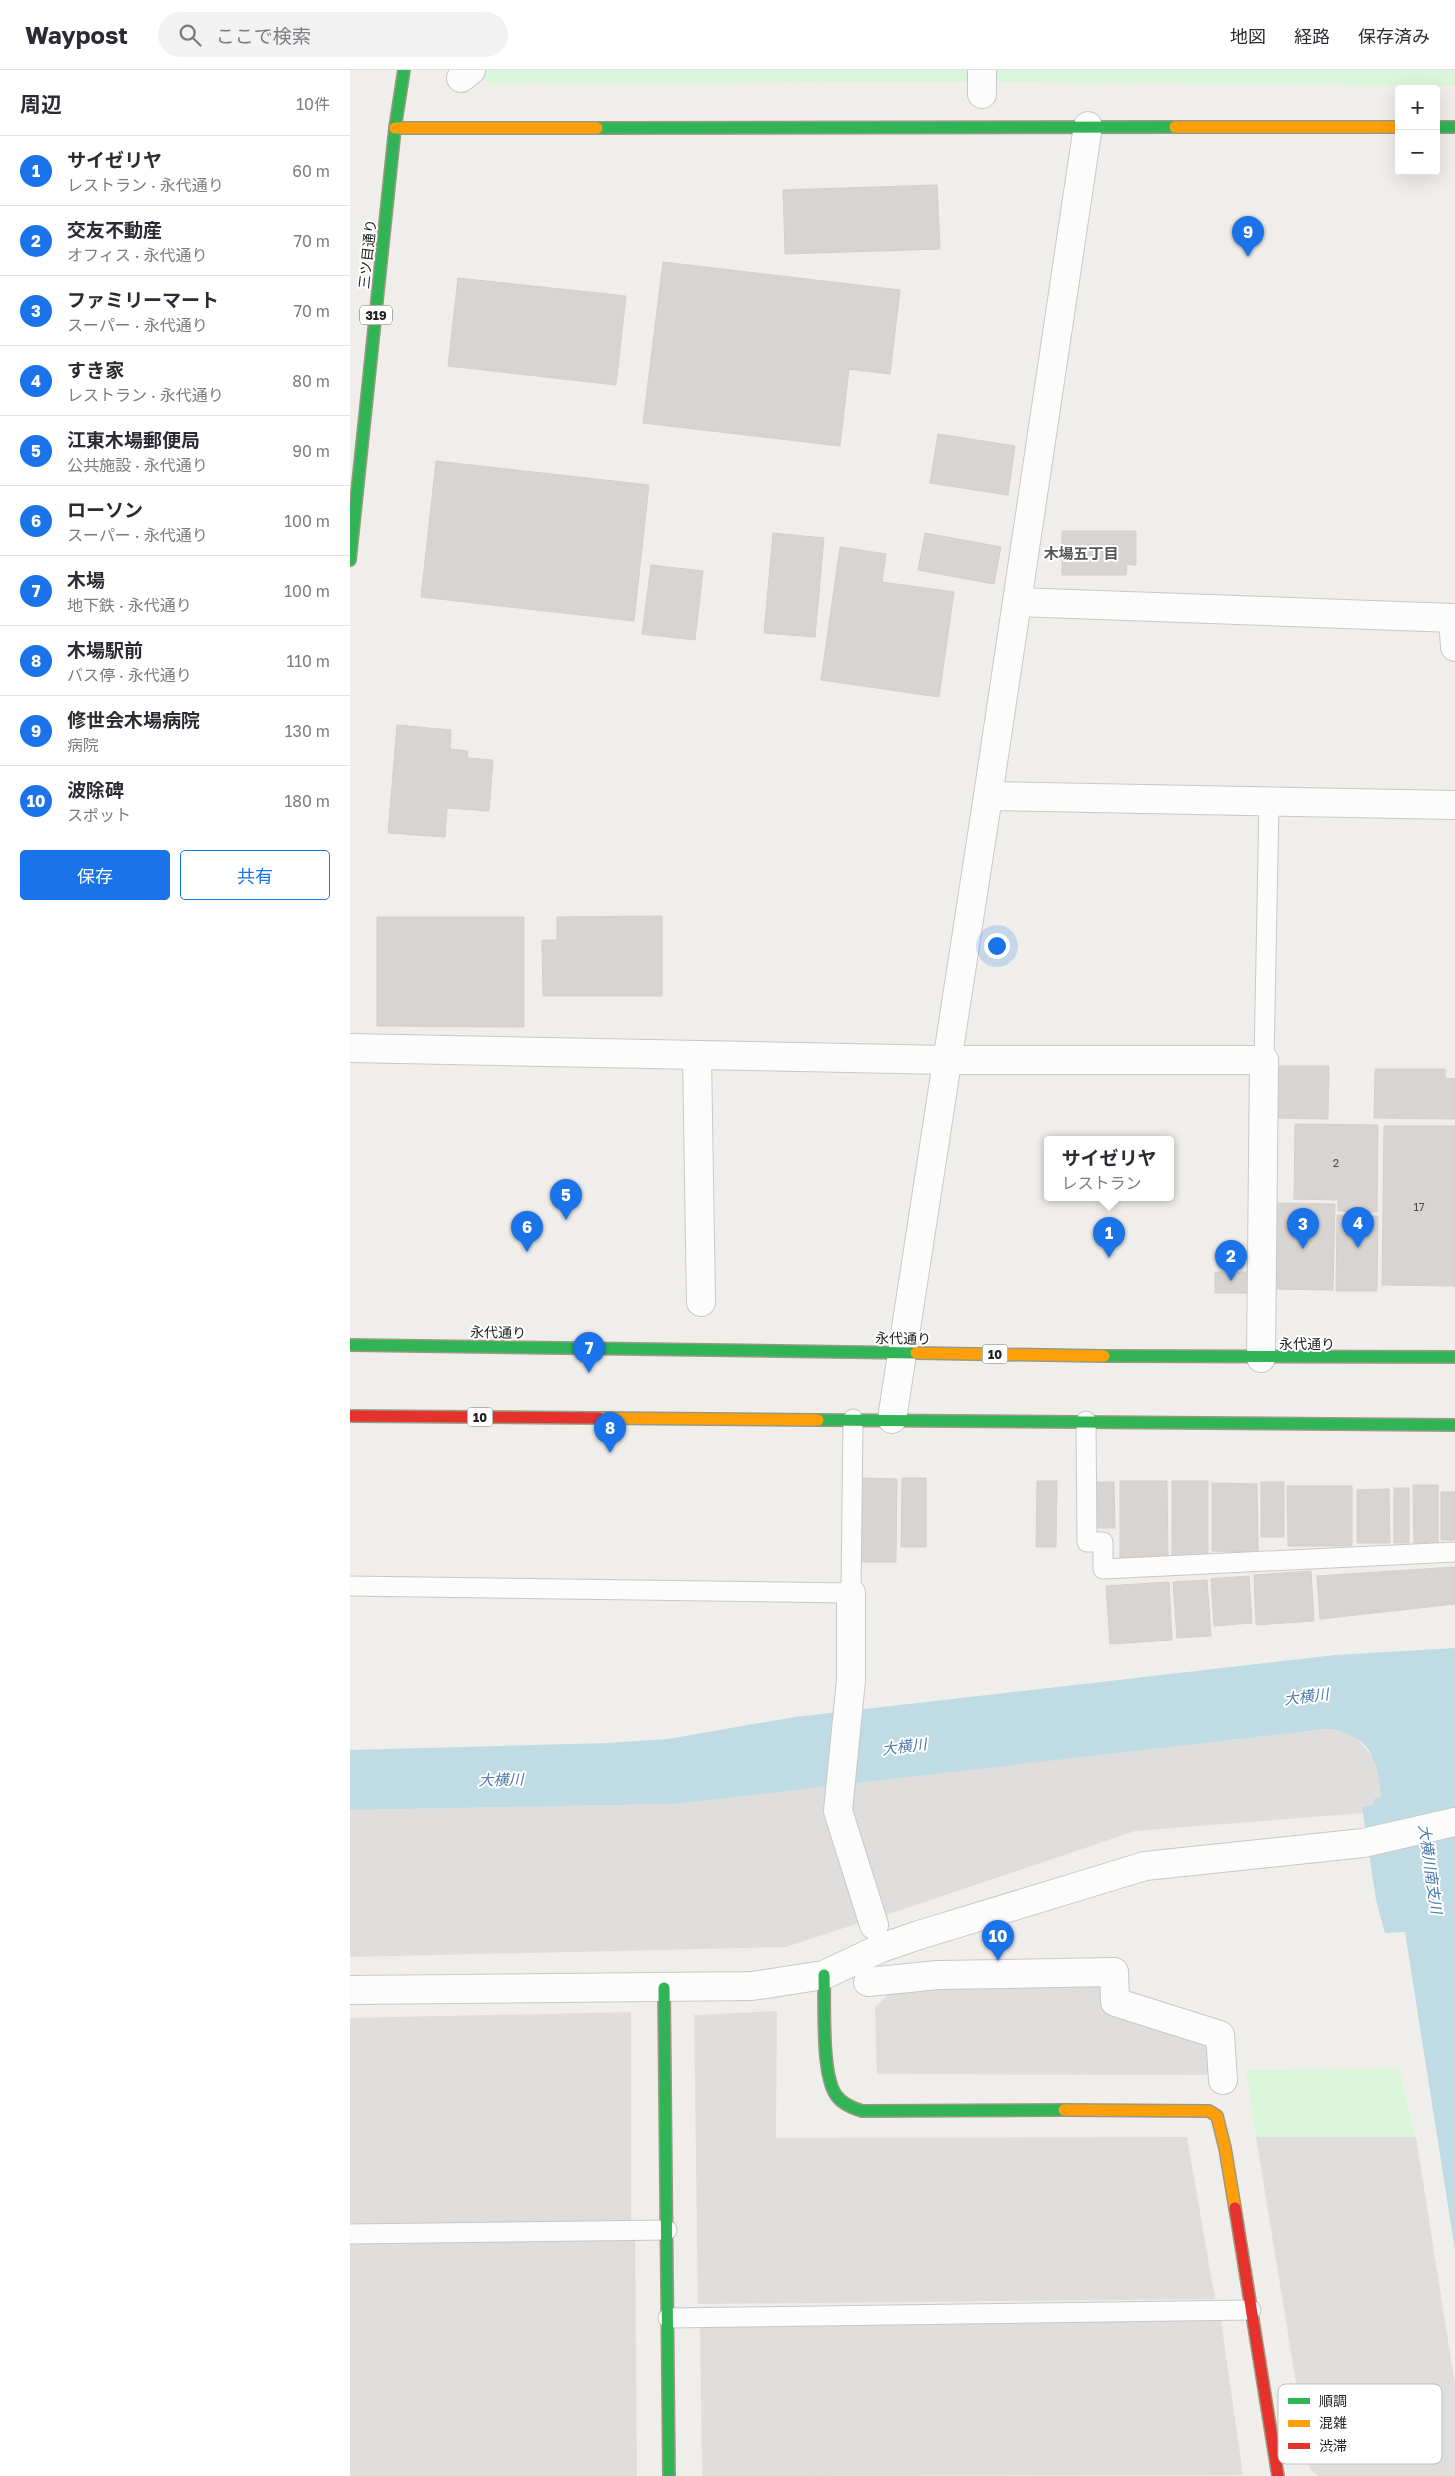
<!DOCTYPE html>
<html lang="ja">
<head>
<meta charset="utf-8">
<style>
  body { margin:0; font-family:"Golos Text","Noto Sans JP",sans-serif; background:#f2f2f3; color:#2b2b33 }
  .controls { position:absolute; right:15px; top:15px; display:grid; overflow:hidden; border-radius:5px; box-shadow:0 5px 20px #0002 }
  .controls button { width:45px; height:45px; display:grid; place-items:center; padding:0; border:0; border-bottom:1px solid #e1e1e2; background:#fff; color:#2b2b33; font:25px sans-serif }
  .you { position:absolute; left:646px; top:875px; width:18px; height:18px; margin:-12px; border:4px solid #fff; border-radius:50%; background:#1a73e8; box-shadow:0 0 0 8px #1a73e833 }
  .badge { display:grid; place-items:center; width:32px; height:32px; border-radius:50%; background:#1a73e8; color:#fff; font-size:16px; font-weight:700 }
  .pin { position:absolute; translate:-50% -41px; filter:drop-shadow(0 1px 2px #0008) }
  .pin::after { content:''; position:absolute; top:26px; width:18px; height:15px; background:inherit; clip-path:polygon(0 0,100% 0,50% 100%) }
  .popup { position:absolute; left:694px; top:1066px; width:130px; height:65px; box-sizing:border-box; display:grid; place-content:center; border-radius:5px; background:#fff; filter:drop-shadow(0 1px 4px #0005); font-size:16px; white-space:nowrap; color:#7c7c81 }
  .popup b { font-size:19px; color:#2b2b33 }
  .popup::after { content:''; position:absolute; left:50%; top:100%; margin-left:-10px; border:10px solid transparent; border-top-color:#fff }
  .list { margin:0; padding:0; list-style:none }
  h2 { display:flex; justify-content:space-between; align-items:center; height:65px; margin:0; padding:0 20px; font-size:21px }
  h2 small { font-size:16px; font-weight:400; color:#7c7c81 }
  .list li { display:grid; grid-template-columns:32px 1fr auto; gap:15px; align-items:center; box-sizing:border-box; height:70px; padding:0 20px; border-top:1px solid #e1e1e2 }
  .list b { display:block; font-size:19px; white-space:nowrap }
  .list p { margin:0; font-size:16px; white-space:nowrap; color:#7c7c81 }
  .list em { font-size:16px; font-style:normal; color:#7c7c81 }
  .actions { display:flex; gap:10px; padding:15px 20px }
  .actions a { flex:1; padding:11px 0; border:1px solid #1a73e8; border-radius:5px; text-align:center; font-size:18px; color:#1a73e8 }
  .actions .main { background:#1a73e8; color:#fff }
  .icon { flex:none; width:28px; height:28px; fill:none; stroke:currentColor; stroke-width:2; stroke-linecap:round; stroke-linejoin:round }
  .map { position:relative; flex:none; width:1105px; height:2406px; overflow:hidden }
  header { display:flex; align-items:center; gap:30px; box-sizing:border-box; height:70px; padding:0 25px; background:#fff; border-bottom:1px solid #e1e1e2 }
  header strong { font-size:24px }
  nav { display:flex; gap:28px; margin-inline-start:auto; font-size:18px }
  .search { width:350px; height:45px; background:#f2f2f3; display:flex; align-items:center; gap:12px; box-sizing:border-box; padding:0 18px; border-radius:28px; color:#7c7c81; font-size:19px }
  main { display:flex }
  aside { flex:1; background:#fff }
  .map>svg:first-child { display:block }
  .residential { fill:#dfdedc }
  .park { fill:#daf5da }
  .water { fill:#bfdbe3 }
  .building { fill:#d7d4d2; stroke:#d3d0cc }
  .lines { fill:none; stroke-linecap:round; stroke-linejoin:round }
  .lane-casing { stroke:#c9c8c7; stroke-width:21 }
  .street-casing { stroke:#c9c8c7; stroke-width:30 }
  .fast-casing { stroke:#999a82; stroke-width:14 }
  .slow-casing { stroke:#999a82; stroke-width:14 }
  .jam-casing { stroke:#999a82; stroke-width:14 }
  .lane { stroke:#fdfcfc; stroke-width:19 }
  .street { stroke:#fdfcfc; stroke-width:28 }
  .fast { stroke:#30b455; stroke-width:11 }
  .slow { stroke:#ff9f0a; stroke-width:11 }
  .jam { stroke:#e5322d; stroke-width:11 }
  .labels { text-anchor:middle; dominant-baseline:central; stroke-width:4; stroke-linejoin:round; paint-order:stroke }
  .number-label { font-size:11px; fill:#4f4e4e }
  .shield { fill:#fff; stroke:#646464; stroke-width:1 }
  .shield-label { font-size:12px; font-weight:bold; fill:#222 }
  .street-label { font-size:14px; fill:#222; stroke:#fff }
  .neighbourhood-label { font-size:15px; font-weight:bold; fill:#555; stroke:#fff }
  .water-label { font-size:15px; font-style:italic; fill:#4a7aab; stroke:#fff }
  .key { fill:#fff; stroke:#bdbdbd; stroke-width:1 }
  .key-label { font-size:14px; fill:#222 }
</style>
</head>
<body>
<header>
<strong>Waypost</strong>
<div class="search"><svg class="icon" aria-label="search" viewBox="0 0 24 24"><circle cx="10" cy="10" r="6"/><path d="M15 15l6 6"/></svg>ここで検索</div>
<nav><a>地図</a><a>経路</a><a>保存済み</a></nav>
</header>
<main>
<aside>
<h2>周辺<small>10件</small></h2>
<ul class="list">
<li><span class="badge">1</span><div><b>サイゼリヤ</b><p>レストラン · 永代通り</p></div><em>60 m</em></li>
<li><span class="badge">2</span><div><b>交友不動産</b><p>オフィス · 永代通り</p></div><em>70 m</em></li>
<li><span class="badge">3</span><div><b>ファミリーマート</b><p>スーパー · 永代通り</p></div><em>70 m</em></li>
<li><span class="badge">4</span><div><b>すき家</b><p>レストラン · 永代通り</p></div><em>80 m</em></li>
<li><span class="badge">5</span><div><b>江東木場郵便局</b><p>公共施設 · 永代通り</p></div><em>90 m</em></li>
<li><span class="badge">6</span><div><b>ローソン</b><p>スーパー · 永代通り</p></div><em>100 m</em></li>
<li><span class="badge">7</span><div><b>木場</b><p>地下鉄 · 永代通り</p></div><em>100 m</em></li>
<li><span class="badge">8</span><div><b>木場駅前</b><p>バス停 · 永代通り</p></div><em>110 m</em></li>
<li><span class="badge">9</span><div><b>修世会木場病院</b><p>病院</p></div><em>130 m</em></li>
<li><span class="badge">10</span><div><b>波除碑</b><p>スポット</p></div><em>180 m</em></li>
</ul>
<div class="actions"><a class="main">保存</a><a>共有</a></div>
</aside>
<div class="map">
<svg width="1105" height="2406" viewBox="0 0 1105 2406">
  <rect width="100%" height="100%" fill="#f0eeeb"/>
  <!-- residential -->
  <g class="residential">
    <polygon points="977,1659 1004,1665 1024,1688 1028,1701 1031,1727 1024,1735 1013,1737 1013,1743 785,1761 533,1846 499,1734 503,1712"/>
    <polygon points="480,1715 478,1736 509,1853 436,1877 0,1887 0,1740 322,1734"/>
    <polygon points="757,1912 863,1970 868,2005 527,2004 525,1937 544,1919"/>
    <polygon points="427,1941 426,2068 837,2067 865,2229 348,2234 344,1945"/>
    <polygon points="281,1942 281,2151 0,2157 0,1948"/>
    <polygon points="906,2067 1066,2067 1105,2315 1105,2406 968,2406 960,2399"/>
    <polygon points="285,2169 287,2406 0,2406 0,2173"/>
    <polygon points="870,2244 893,2405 352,2406 350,2250"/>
  </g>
  <!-- park -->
  <g class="park">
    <polygon points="120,0 1105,0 1105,16 632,12 142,13 131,9"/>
    <polygon points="1049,1998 1066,2067 906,2067 896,2000"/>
  </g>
  <!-- water -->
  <path class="water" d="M1105 1578V2180L1055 1862 1035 1863 1026 1830 1012 1737 1024 1735V1729L1031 1727C1027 1687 1021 1665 977 1659L322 1734 0 1740V1680L257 1673 318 1669 445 1647 985 1585Z"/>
  <!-- building -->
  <g class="building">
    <polygon points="587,115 590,179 435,184 433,120"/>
    <polygon points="313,192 550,220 540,304 499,299 490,376 293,353"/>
    <polygon points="108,208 276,226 266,315 98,296"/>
    <polygon points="588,364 665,376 658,425 580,413"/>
    <polygon points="86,391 299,415 284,551 71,527"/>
    <polygon points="712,461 786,461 786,495 777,494 776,505 712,505"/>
    <polygon points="423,463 474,468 465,567 414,563"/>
    <polygon points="575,463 651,477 644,514 568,500"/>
    <polygon points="490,477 536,484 532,512 604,522 589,627 471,610"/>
    <polygon points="301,495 353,501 345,570 292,564"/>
    <polygon points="47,655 101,660 100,679 118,681 117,688 143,690 139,741 97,738 95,767 38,763"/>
    <polygon points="312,846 312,926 193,926 192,870 207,870 207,847"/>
    <polygon points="27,847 174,847 174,957 27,956"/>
    <polygon points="925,996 979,996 978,1049 925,1048"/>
    <polygon points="1025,999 1095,999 1095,1008 1105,1009 1105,1049 1024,1048"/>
    <polygon points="945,1054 1028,1055 1027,1142 988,1141 988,1130 944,1129"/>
    <polygon points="1034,1056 1105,1056 1105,1216 1032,1215"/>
    <polygon points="923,1133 985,1134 983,1220 921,1219"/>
    <polygon points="987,1145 1028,1146 1027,1221 986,1221"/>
    <polygon points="865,1202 898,1202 899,1223 865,1223"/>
    <polygon points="511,1408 547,1409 546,1492 509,1492"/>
    <polygon points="552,1408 576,1408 576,1477 551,1477"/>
    <polygon points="687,1411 707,1411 706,1477 686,1477"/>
    <polygon points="770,1411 817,1411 818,1489 770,1488"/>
    <polygon points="822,1411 858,1411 858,1488 822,1489"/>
    <polygon points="741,1412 764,1412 765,1458 742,1458"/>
    <rect x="911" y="1412" width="23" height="55"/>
    <polygon points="862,1413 907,1414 908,1482 862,1481"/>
    <polygon points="1063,1415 1088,1415 1088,1473 1064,1473"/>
    <polygon points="937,1416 1002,1416 1002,1476 938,1476"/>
    <rect x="1044" y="1418" width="15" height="55"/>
    <polygon points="1039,1419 1040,1473 1007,1473 1007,1420"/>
    <rect x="1091" y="1422" width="14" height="48"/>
    <polygon points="1105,1497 1105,1534 970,1549 967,1506"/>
    <polygon points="961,1501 964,1551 906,1555 904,1505"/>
    <polygon points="899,1506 902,1553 864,1556 861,1509"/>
    <polygon points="857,1510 861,1566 827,1568 823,1512"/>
    <polygon points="819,1512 822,1570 760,1574 756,1516"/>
  </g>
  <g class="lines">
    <defs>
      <g id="lane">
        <polyline points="914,990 919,733"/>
        <polyline points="736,1351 737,1472 753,1472 753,1499 1105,1482"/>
        <polyline points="0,1516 501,1523 503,1349"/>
        <polyline points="0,2164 317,2160"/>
        <polyline points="318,2248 901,2240"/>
      </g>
      <g id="street">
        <polyline points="632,0 632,24"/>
        <polyline points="111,8 121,0"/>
        <polyline points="667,532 1103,548 1105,577"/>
        <polyline points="638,726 1105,735"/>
        <polyline points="0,978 597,990 914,990 911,1288"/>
        <polyline points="347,985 351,1232"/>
        <polyline points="542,1349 638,726 738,56"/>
        <polyline points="501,1523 501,1610 488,1741 524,1855"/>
        <polyline points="518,1912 588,1905 764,1902 765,1932 870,1965 873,2010"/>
        <polyline points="0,1920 402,1916 474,1905 531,1878 569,1865 795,1796 1013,1773 1105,1752"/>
      </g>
      <g id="fast">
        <polyline points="1086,57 1105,57"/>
        <polyline points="247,58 825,57"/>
        <polyline points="0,490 45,58 54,0"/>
        <polyline points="0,1275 566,1283"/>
        <polyline points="754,1286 1105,1287"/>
        <polyline points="468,1350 1105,1355"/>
        <path d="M474 1905C475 1933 471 2004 486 2025 492 2034 502 2038 512 2041L714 2040"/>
        <polyline points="314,1918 319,2406"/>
      </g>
      <g id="slow">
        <polyline points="825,57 1049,57"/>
        <polyline points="45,58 247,58"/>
        <polyline points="566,1283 754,1286"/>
        <polyline points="249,1348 468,1350"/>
        <polyline points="714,2040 859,2041 867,2046 875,2078 885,2138"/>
      </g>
      <g id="jam">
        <polyline points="0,1346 249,1348"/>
        <polyline points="885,2138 928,2406"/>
      </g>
    </defs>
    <!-- lane casing -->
    <use href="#lane" class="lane-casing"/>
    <!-- street casing -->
    <use href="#street" class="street-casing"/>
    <!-- fast casing -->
    <use href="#fast" class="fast-casing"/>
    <!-- slow casing -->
    <use href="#slow" class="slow-casing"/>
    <!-- jam casing -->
    <use href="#jam" class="jam-casing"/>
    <!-- lane -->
    <use href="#lane" class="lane"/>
    <!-- street -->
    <use href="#street" class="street"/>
    <!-- fast -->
    <use href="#fast" class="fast"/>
    <!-- slow -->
    <use href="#slow" class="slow"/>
    <!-- jam -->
    <use href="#jam" class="jam"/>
  </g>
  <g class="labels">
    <!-- number labels -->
    <g class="number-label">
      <text x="986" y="1092">2</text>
      <text x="1069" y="1136">17</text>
    </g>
    <!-- shield labels -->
    <g class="shield">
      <rect x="10" y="235.5" width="32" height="19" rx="4"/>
      <rect x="632.5" y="1274.5" width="25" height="19" rx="4"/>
      <rect x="117.5" y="1337.5" width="25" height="19" rx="4"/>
    </g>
    <g class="shield-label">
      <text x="26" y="245">319</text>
      <text x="645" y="1284">10</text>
      <text x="130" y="1347">10</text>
    </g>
    <!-- street labels -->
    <g class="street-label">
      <text transform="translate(17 184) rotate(-84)">三ツ目通り</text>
      <text transform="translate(148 1262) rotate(1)">永代通り</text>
      <text transform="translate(553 1268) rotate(1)">永代通り</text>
      <text x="957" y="1273">永代通り</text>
    </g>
    <!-- neighbourhood labels -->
    <g class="neighbourhood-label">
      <text x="731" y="483">木場五丁目</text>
    </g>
    <!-- water labels -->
    <g class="water-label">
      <text transform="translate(956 1626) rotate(-7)">大横川</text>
      <text transform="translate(554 1676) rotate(-7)">大横川</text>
      <text transform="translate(151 1709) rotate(-1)">大横川</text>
      <text transform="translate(1081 1799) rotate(82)">大横川南支川</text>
    </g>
  </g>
  <!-- legend -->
  <rect x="928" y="2314" width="164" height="80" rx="8" class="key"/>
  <rect x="938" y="2328" width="22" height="6" fill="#30b455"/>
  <rect x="938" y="2350" width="22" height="7" fill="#ff9f0a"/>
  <rect x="938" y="2373" width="22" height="6" fill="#e5322d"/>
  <g class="key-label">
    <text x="969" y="2336">順調</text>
    <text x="969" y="2358">混雑</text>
    <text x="969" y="2381">渋滞</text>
  </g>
</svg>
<div class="controls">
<button>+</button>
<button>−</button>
</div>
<div class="you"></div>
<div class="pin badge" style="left:759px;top:1188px">1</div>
<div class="popup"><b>サイゼリヤ</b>レストラン</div>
<div class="pin badge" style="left:881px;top:1211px">2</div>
<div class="pin badge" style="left:953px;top:1179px">3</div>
<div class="pin badge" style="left:1008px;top:1178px">4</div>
<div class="pin badge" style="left:216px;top:1150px">5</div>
<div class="pin badge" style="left:177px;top:1182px">6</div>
<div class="pin badge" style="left:239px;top:1303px">7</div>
<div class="pin badge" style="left:260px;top:1383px">8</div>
<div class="pin badge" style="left:898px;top:187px">9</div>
<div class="pin badge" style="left:648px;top:1891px">10</div>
</div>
</main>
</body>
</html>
